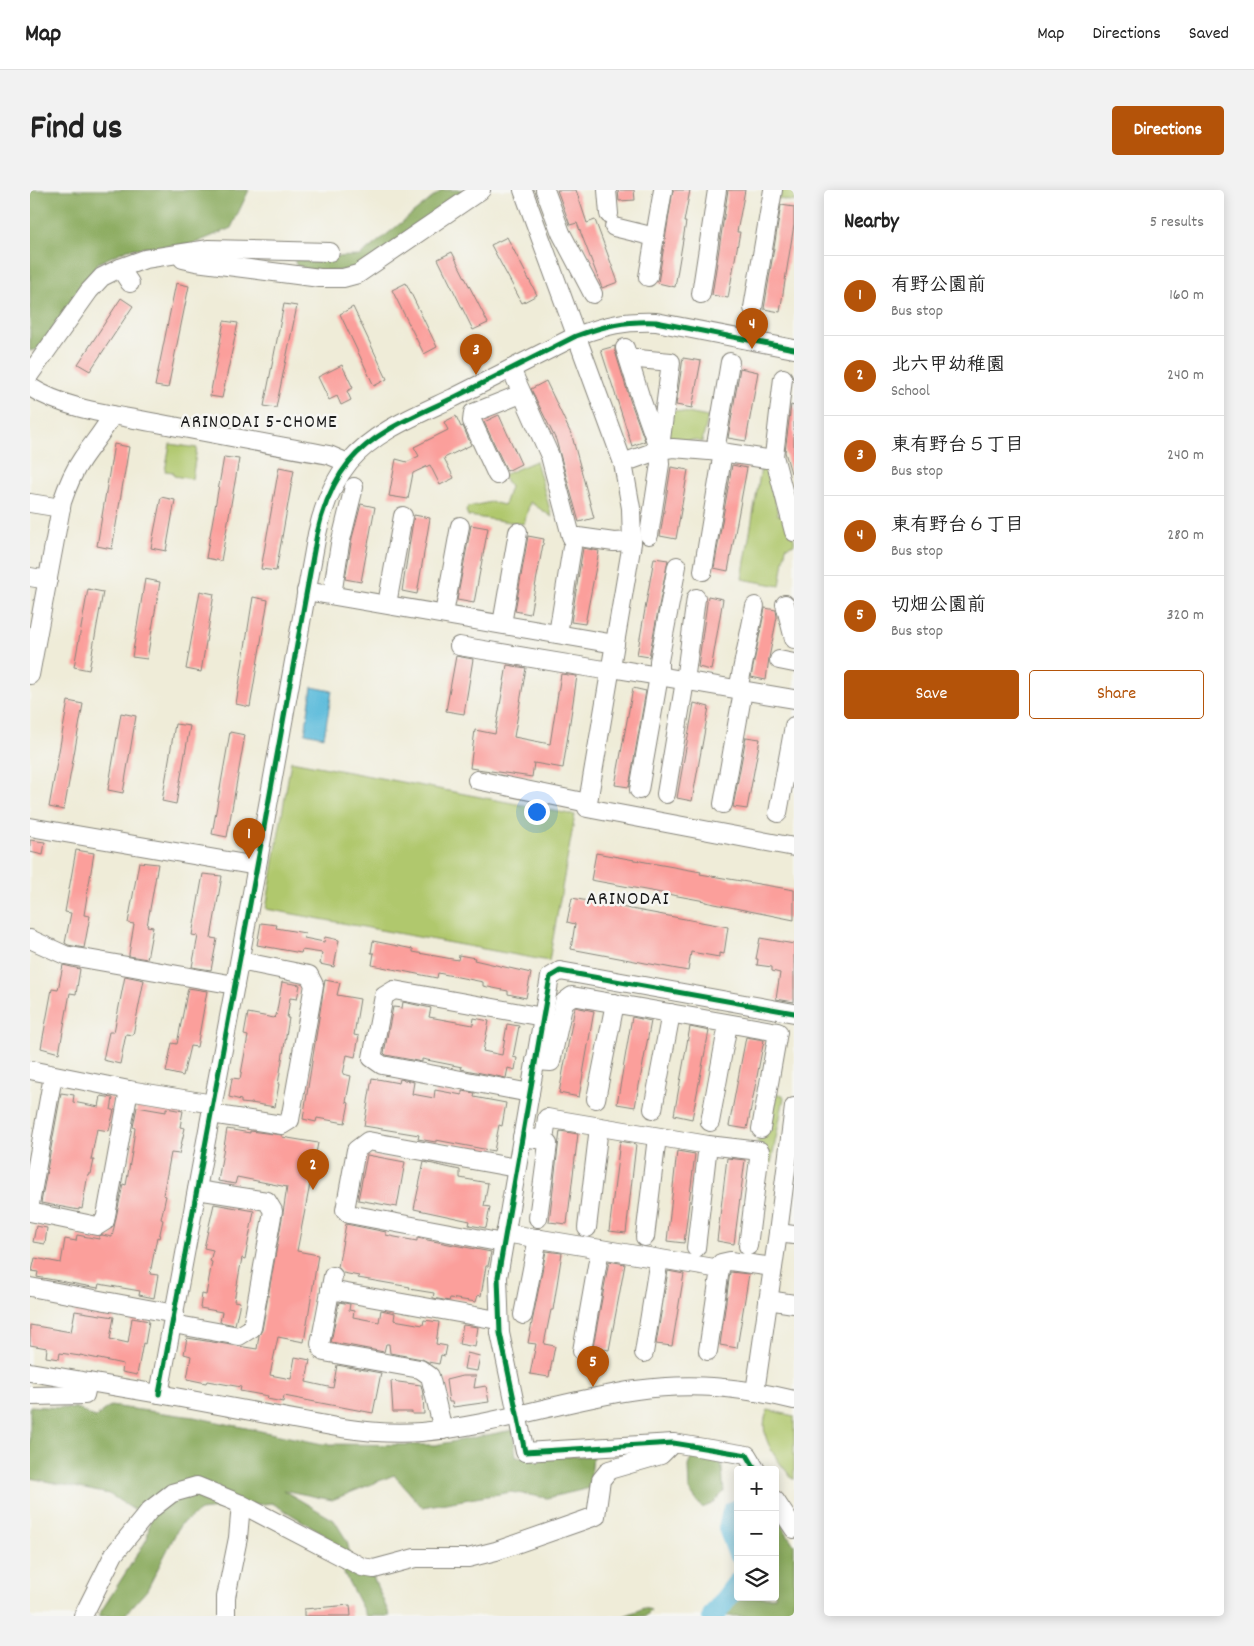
<!DOCTYPE html>
<html lang="en">
<head>
<meta charset="utf-8">
<style>
  body { margin:0; font-family:Dekko,"Klee One",sans-serif; background:#f2f2f2; color:#222 }
  .controls { position:absolute; right:15px; bottom:15px; display:grid; overflow:hidden; border-radius:5px; box-shadow:0 2px 12px #0003 }
  .controls button { width:45px; height:45px; display:grid; place-items:center; padding:0; border:0; border-bottom:1px solid #e0e0e0; background:#fff; color:#222; font:25px sans-serif }
  .you { position:absolute; left:506px; top:621px; width:18px; height:18px; margin:-12px; border:4px solid #fff; border-radius:50%; background:#1a73e8; box-shadow:0 0 0 8px #1a73e833 }
  .badge { display:grid; place-items:center; width:32px; height:32px; border-radius:50%; background:#b45309; color:#fff; font-size:16px; font-weight:700 }
  .pin { position:absolute; translate:-50% -41px; filter:drop-shadow(0 1px 2px #0008) }
  .pin::after { content:''; position:absolute; top:26px; width:18px; height:15px; background:inherit; clip-path:polygon(0 0,100% 0,50% 100%) }
  .list { margin:0; padding:0; list-style:none }
  h2 { display:flex; justify-content:space-between; align-items:center; height:65px; margin:0; padding:0 20px; font-size:21px }
  h2 small { font-size:16px; font-weight:400; color:#767676 }
  .list li { display:grid; grid-template-columns:32px 1fr auto; gap:15px; align-items:center; box-sizing:border-box; height:80px; padding:0 20px; border-top:1px solid #e0e0e0 }
  .list b { display:block; font-size:19px; white-space:nowrap }
  .list p { margin:0; font-size:16px; white-space:nowrap; color:#767676 }
  .list em { font-size:16px; font-style:normal; color:#767676 }
  .actions { display:flex; gap:10px; padding:15px 20px }
  .actions a { flex:1; padding:11px 0; border:1px solid #b45309; border-radius:5px; text-align:center; font-size:18px; color:#b45309 }
  .actions .main { background:#b45309; color:#fff }
  .icon { flex:none; width:28px; height:28px; fill:none; stroke:currentColor; stroke-width:2; stroke-linecap:round; stroke-linejoin:round }
  .map { position:relative; flex:none; width:764px; height:1426px; overflow:hidden; border-radius:5px }
  header { display:flex; align-items:center; gap:30px; box-sizing:border-box; height:70px; padding:0 25px; background:#fff; border-bottom:1px solid #e0e0e0 }
  header strong { font-size:24px }
  nav { display:flex; gap:28px; margin-inline-start:auto; font-size:18px }
  .intro { display:flex; align-items:center; justify-content:space-between; box-sizing:border-box; height:120px; padding:0 30px }
  h1 { margin:0; font-size:35px }
  .button { padding:12px 22px; border-radius:5px; background:#b45309; color:#fff; font-size:18px; font-weight:700 }
  main { display:flex; gap:30px; padding:0 30px }
  aside { flex:1; background:#fff; border-radius:5px; box-shadow:0 2px 12px #0003 }
  .map>svg:first-child { display:block }
  .green { fill:#b0c86d; stroke:#667244 }
  .forest { fill:#8cac60; stroke:#54643e }
  .water { fill:#5dbcdb; stroke:#3c6c7c }
  .lines { fill:none; stroke-linecap:round; stroke-linejoin:round }
  .river { stroke:#5dbcdb; stroke-width:22 }
  .building { fill:#fb9f9b }
  .minor-casing { stroke:#86847a; stroke-width:20 }
  .minor { stroke:#fff; stroke-width:18 }
  .cycleway-casing { stroke:#f6f6f2; stroke-width:8 }
  .cycleway { stroke:#00873e; stroke-width:5 }
  .labels { text-anchor:middle; dominant-baseline:central; stroke-width:5; stroke-linejoin:round; paint-order:stroke }
  .neighbourhood-label { font-size:19px; letter-spacing:1px; fill:#1c1c1c; stroke:#f6f6f2 }
  .quarter-label { font-size:20px; letter-spacing:1px; fill:#1c1c1c; stroke:#f6f6f2 }
</style>
</head>
<body>
<header>
<strong>Map</strong>
<nav><a>Map</a><a>Directions</a><a>Saved</a></nav>
</header>
<div class="intro"><h1>Find us</h1><a class="button">Directions</a></div>
<main>
<div class="map">
<svg width="764" height="1426" viewBox="0 0 764 1426">
  <rect width="100%" height="100%" fill="#f6f6f2"/>
  <filter id="ink" filterUnits="userSpaceOnUse"><feTurbulence type="fractalNoise" baseFrequency=".02" numOctaves="2"/><feDisplacementMap in="SourceGraphic" scale="10" xChannelSelector="R" yChannelSelector="G"/><feConvolveMatrix kernelMatrix="1 2 1 2 8 2 1 2 1" color-interpolation-filters="sRGB"/></filter>
  <filter id="wash" filterUnits="userSpaceOnUse"><feTurbulence type="fractalNoise" baseFrequency=".0096" numOctaves="4" result="noise"/><feDisplacementMap in="SourceGraphic" scale="20" xChannelSelector="R" yChannelSelector="G"/><feGaussianBlur stdDeviation="1.12" result="paint"/><feColorMatrix in="noise" values="0 0 0 0 0 0 0 0 0 0 0 0 0 0 0 0 0 1.4 0 .05"/><feComposite in="paint" operator="in"/></filter>
  <g filter="url(#wash)">
    <rect width="100%" height="100%" fill="#efecd8"/>
    <!-- green -->
    <g class="green">
      <polygon points="747,0 764,0 764,12 745,8"/>
      <polygon points="637,219 678,227 672,252 663,250 631,255"/>
      <polygon points="140,254 167,258 162,289 144,286 143,282 135,281"/>
      <polygon points="506,271 522,327 500,312 494,334 438,326 436,321 438,317 461,312 474,315 480,297 473,285"/>
      <polygon points="731,278 739,279 748,325 757,322 764,350 764,354 756,357 750,396 712,389"/>
      <polygon points="261,571 545,625 519,771 236,719"/>
      <polygon points="741,903 753,905 754,908 741,973 732,972 734,959 726,950 735,944"/>
      <path d="M738 1220 764 1226V1290C748 1272 725 1245 738 1220Z"/>
    </g>
    <!-- forest -->
    <g class="forest">
      <polygon points="0,0 219,0 201,38 163,54 98,59 68,73 8,159 0,161"/>
      <polygon points="412,0 433,0 328,79 305,81 278,80 266,75 264,68 330,66"/>
      <polygon points="0,1216 49,1219 65,1228 80,1216 164,1227 292,1254 405,1255 483,1240 486,1267 563,1266 560,1298 517,1308 481,1302 392,1317 364,1285 302,1310 253,1300 304,1330 317,1351 323,1377 343,1387 360,1426 336,1426 294,1344 242,1313 170,1321 150,1335 117,1400 94,1426 68,1426 117,1349 120,1330 79,1304 0,1288"/>
      <polygon points="662,1265 691,1268 694,1302 682,1314 672,1318 659,1300 658,1276"/>
      <polygon points="745,1324 764,1355 764,1426 689,1426 708,1401 708,1407 745,1407"/>
      <polygon points="614,1418 621,1420 616,1426 594,1426"/>
    </g>
    <!-- water -->
    <g class="water">
      <polygon points="282,497 302,501 294,547 275,543"/>
      <path d="M708 1316V1326L706 1327 704 1337 706 1343 698 1346C695 1335 695 1322 708 1316Z"/>
    </g>
    <g class="lines">
      <!-- river -->
      <g class="river">
        <polyline points="708,1320 703,1322 699,1338 708,1362"/>
        <polyline points="683,1426 708,1393"/>
      </g>
    </g>
    <g id="blocks">
      <!-- building -->
      <g class="building">
        <polygon points="527,0 546,0 557,33 565,30 588,92 572,98 547,33 540,35"/>
        <polygon points="588,0 604,0 605,10 589,11"/>
        <polygon points="643,0 660,0 654,32 656,32 645,97 628,93"/>
        <polygon points="698,0 715,0 707,42 710,42 698,108 682,105"/>
        <polygon points="751,15 764,17 764,35 750,122 734,119"/>
        <polygon points="477,47 507,105 492,113 461,55"/>
        <polygon points="422,62 458,133 443,140 408,69"/>
        <polygon points="146,93 159,96 138,198 125,196"/>
        <polygon points="376,93 407,157 394,164 362,100"/>
        <polygon points="91,108 103,116 60,181 48,174"/>
        <polygon points="254,114 267,116 246,218 234,216"/>
        <polygon points="323,117 357,189 344,196 310,124"/>
        <polygon points="194,131 208,133 192,208 180,206"/>
        <polygon points="585,156 585,161 600,210 615,251 602,256 571,160"/>
        <polygon points="653,168 671,171 662,218 646,215"/>
        <polygon points="312,175 323,198 317,201 321,210 311,215 307,206 299,210 288,187"/>
        <polygon points="710,178 728,182 716,251 698,248"/>
        <polygon points="516,191 542,246 564,328 549,332 526,250 501,199"/>
        <polygon points="761,215 764,216 764,283 761,283 755,262"/>
        <polygon points="469,225 491,274 477,281 454,232"/>
        <polygon points="426,226 431,237 433,236 441,255 414,268 424,288 410,295 400,275 383,283 378,309 359,306 366,269 377,272 389,266 384,257 418,240 414,232"/>
        <polygon points="84,254 99,257 82,359 67,356"/>
        <polygon points="194,267 209,269 191,371 176,368"/>
        <polygon points="702,275 717,278 698,381 684,378"/>
        <polygon points="249,277 264,280 246,381 231,379"/>
        <polygon points="641,277 658,280 646,349 630,346"/>
        <polygon points="131,307 145,310 136,361 121,358"/>
        <polygon points="331,314 345,317 331,392 315,389 322,348"/>
        <polygon points="384,325 400,328 387,404 372,401"/>
        <polygon points="441,335 458,338 444,413 427,410"/>
        <polygon points="498,346 514,349 500,424 485,421"/>
        <polygon points="553,358 569,361 555,434 541,432"/>
        <polygon points="624,368 638,370 619,467 607,465"/>
        <polygon points="115,389 130,392 117,469 102,467"/>
        <polygon points="58,399 73,402 59,480 44,477"/>
        <polygon points="170,401 184,404 171,482 156,479"/>
        <polygon points="678,406 693,409 681,480 668,477"/>
        <polygon points="223,407 238,410 220,517 206,514"/>
        <polygon points="735,418 746,420 747,427 739,468 736,490 721,487"/>
        <polygon points="426,466 443,469 434,524 416,521"/>
        <polygon points="477,475 496,478 484,547 520,554 531,484 547,486 533,578 504,573 502,587 440,578 445,540 465,544"/>
        <polygon points="603,498 616,501 599,597 585,595"/>
        <polygon points="38,511 53,514 34,620 19,617"/>
        <polygon points="664,513 679,517 662,611 647,608"/>
        <polygon points="91,523 106,526 93,603 78,600"/>
        <polygon points="145,534 160,536 146,614 132,611"/>
        <polygon points="200,542 215,545 197,647 182,644"/>
        <polygon points="716,547 730,549 717,619 703,617"/>
        <polygon points="0,650 15,652 13,665 0,662"/>
        <polygon points="46,660 64,663 54,725 60,726 54,758 38,755 35,753 41,723 35,722"/>
        <polygon points="566,663 671,682 670,684 764,700 764,730 675,712 675,711 561,690"/>
        <polygon points="109,672 128,674 117,736 123,737 117,769 99,766 99,764 104,734 98,733"/>
        <polygon points="173,684 192,686 181,748 187,749 181,780 162,777 168,746 162,745"/>
        <polygon points="542,708 698,737 694,764 689,763 689,767 661,762 658,781 541,759 545,734 537,732"/>
        <polygon points="231,733 247,735 246,738 275,743 274,748 294,752 295,747 309,750 304,777 290,774 292,763 272,760 271,763 227,755"/>
        <polygon points="730,748 764,754 764,812 746,809 750,783 742,781 742,777 727,775 728,769 726,769"/>
        <polygon points="343,751 383,759 383,762 428,770 429,765 445,768 444,770 501,783 496,808 478,804 478,801 453,796 453,792 408,783 407,788 342,775 344,763 341,763"/>
        <polygon points="33,775 50,779 46,804 40,803 29,863 11,858 22,799 28,800"/>
        <polygon points="95,786 114,790 103,845 96,844 90,874 73,870 79,842 84,842"/>
        <polygon points="295,790 310,793 307,805 330,809 324,845 329,846 325,867 317,865 313,884 321,886 316,912 319,913 315,933 287,928 286,932 273,929"/>
        <polygon points="252,792 270,795 267,809 260,808 257,828 259,828 248,894 249,894 245,917 221,913 221,914 211,913 211,910 199,907 202,888 210,889 218,846 214,845 218,823 244,828 246,826"/>
        <polygon points="158,798 177,801 167,857 160,856 153,886 136,882 142,853 147,854"/>
        <polygon points="373,812 401,818 399,827 443,835 444,828 459,831 453,861 472,865 477,834 489,836 483,867 487,868 485,880 478,878 476,888 431,879 432,877 392,869 392,872 356,865 354,863 363,817 372,818"/>
        <polygon points="545,817 564,821 549,907 529,903"/>
        <polygon points="602,827 621,831 605,917 587,914"/>
        <polygon points="660,837 679,841 662,929 644,925"/>
        <polygon points="716,847 734,850 717,939 699,936"/>
        <polygon points="342,888 369,893 370,889 384,892 382,904 404,908 405,900 432,905 432,901 445,903 444,907 476,913 472,936 469,935 464,961 406,950 406,952 388,949 389,945 334,936"/>
        <polygon points="31,903 44,905 43,912 69,917 71,906 83,908 81,920 84,920 79,941 67,939 61,970 64,970 61,984 58,984 52,1019 49,1018 49,1020 11,1013"/>
        <polygon points="107,917 136,922 136,918 153,921 150,937 155,938 149,964 141,963 133,1005 136,1006 131,1029 133,1030 129,1048 127,1047 120,1084 128,1085 124,1108 109,1105 110,1101 69,1094 68,1098 7,1087 8,1082 2,1081 5,1068 31,1073 35,1049 46,1051 47,1045 69,1049 69,1046 72,1045 82,1047 93,994 96,995 102,962 105,938 103,937"/>
        <polygon points="197,939 220,943 220,941 252,945 252,947 288,953 267,1061 288,1065 274,1152 248,1147 240,1185 261,1189 265,1167 280,1170 276,1192 303,1198 307,1175 351,1183 343,1223 254,1206 253,1212 237,1209 238,1206 210,1201 211,1197 177,1191 176,1193 157,1189 161,1166 154,1164 157,1148 227,1159 229,1145 232,1140 253,1023 257,997 207,987 205,994 188,991"/>
        <polygon points="530,941 548,944 537,1034 519,1032"/>
        <polygon points="590,951 606,954 596,1043 579,1041"/>
        <polygon points="647,961 665,964 654,1053 637,1051"/>
        <polygon points="337,965 375,972 367,1017 328,1010"/>
        <polygon points="697,968 715,970 704,1054 687,1051"/>
        <polygon points="394,972 430,980 430,988 458,993 454,1016 460,1017 456,1038 439,1035 440,1031 384,1019"/>
        <polygon points="184,1014 224,1021 215,1069 212,1068 204,1111 210,1112 205,1135 190,1132 192,1122 170,1118 172,1104 176,1105 182,1072 180,1071 183,1060 174,1058"/>
        <polygon points="316,1034 356,1042 356,1045 365,1047 387,1051 387,1048 461,1062 458,1076 456,1076 451,1106 448,1105 446,1112 420,1108 419,1111 403,1108 404,1103 379,1099 380,1097 328,1088 329,1086 313,1083 308,1077"/>
        <polygon points="6,1036 17,1038 15,1054 3,1052"/>
        <polygon points="516,1061 532,1063 523,1120 521,1120 514,1154 525,1156 519,1187 500,1184 506,1154 498,1153"/>
        <polygon points="579,1071 595,1074 579,1160 563,1157"/>
        <polygon points="638,1081 654,1084 642,1156 626,1154"/>
        <polygon points="700,1082 719,1084 707,1158 690,1155"/>
        <polygon points="309,1112 320,1114 319,1120 324,1121 323,1127 349,1132 351,1120 365,1123 364,1130 393,1135 394,1130 409,1132 406,1154 417,1156 415,1166 411,1165 409,1174 398,1172 392,1169 360,1163 359,1154 356,1154 354,1162 301,1152"/>
        <polygon points="45,1121 84,1127 80,1149 98,1153 102,1128 119,1131 115,1154 113,1153 107,1185 92,1182 93,1174 50,1165 50,1166 30,1163 29,1169 16,1167 17,1158 0,1155 0,1135 41,1142"/>
        <polygon points="433,1135 448,1137 445,1157 429,1154"/>
        <polygon points="437,1163 450,1166 447,1181 434,1179"/>
        <polygon points="432,1186 446,1186 444,1198 456,1196 459,1212 423,1217 422,1212 419,1212 416,1190"/>
        <polygon points="361,1191 391,1195 393,1204 394,1224 382,1224 382,1222 363,1222"/>
        <polygon points="320,1415 321,1426 274,1426 274,1419"/>
      </g>
    </g>
  </g>
  <g filter="url(#ink)">
    <use href="#blocks" fill-opacity="0" stroke="#86847a" stroke-width="1"/>
    <g class="lines">
      <defs>
        <g id="minor">
          <polyline points="493,0 593,273 601,318 602,353 557,618 764,657"/>
          <polyline points="515,0 531,43 563,104"/>
          <polyline points="577,0 579,24"/>
          <polyline points="584,37 625,47"/>
          <polyline points="152,65 153,69 166,72 290,88 313,88 328,84 451,0"/>
          <polyline points="90,78 100,93"/>
          <polyline points="618,87 633,0"/>
          <polyline points="671,104 687,0"/>
          <polyline points="723,118 743,0"/>
          <polyline points="595,158 610,206 629,260 630,274 619,345"/>
          <polyline points="599,169 608,169 641,172 630,257"/>
          <polyline points="481,179 520,266 541,346 584,352 602,351"/>
          <polyline points="0,184 59,101 72,87 90,78 115,69 179,59 300,62"/>
          <polyline points="753,188 744,266 764,342"/>
          <path d="M0 197C36 220 86 225 127 233 185 244 242 255 299 265L318 273"/>
          <polyline points="685,261 700,172"/>
          <polyline points="593,273 629,260 643,258 691,262 737,269 744,266"/>
          <polyline points="467,285 442,231 443,223 491,204"/>
          <polyline points="0,313 31,318"/>
          <polyline points="673,381 693,262"/>
          <polyline points="0,387 18,390"/>
          <polyline points="276,401 585,454"/>
          <polyline points="302,405 310,354 324,297"/>
          <polyline points="357,414 373,326"/>
          <polyline points="755,414 764,449"/>
          <polyline points="414,424 430,336"/>
          <polyline points="472,434 488,342"/>
          <polyline points="528,444 542,357"/>
          <polyline points="429,456 580,481"/>
          <polyline points="749,470 764,473"/>
          <polyline points="581,478 764,509"/>
          <path d="M0 485 32 312C37 297 43 282 52 269 62 254 74 241 82 225"/>
          <polyline points="708,500 725,416"/>
          <polyline points="447,590 558,613"/>
          <polyline points="609,600 629,486 629,471 647,376"/>
          <polyline points="636,604 655,491 666,408"/>
          <polyline points="693,614 713,501"/>
          <polyline points="748,623 764,536"/>
          <polyline points="0,637 227,676"/>
          <polyline points="0,749 35,765 205,795"/>
          <polyline points="505,871 521,872 534,812 542,806 748,842 731,939"/>
          <polyline points="0,880 99,900 183,914"/>
          <polyline points="500,903 352,875 342,868 354,806 364,800 513,827"/>
          <polyline points="566,909 585,813"/>
          <polyline points="623,919 641,823"/>
          <polyline points="181,924 252,935 260,930 284,795 279,785 210,771"/>
          <polyline points="680,932 698,834"/>
          <polyline points="492,947 514,950 517,928 678,955 730,961 718,1056"/>
          <polyline points="0,1014 23,886"/>
          <polyline points="0,1022 67,1036 75,1031 99,900"/>
          <polyline points="508,1028 518,954 514,950"/>
          <polyline points="557,1038 569,937"/>
          <polyline points="475,1043 690,1079 678,1161"/>
          <polyline points="748,1043 764,1045"/>
          <polyline points="615,1047 627,947"/>
          <polyline points="473,1053 319,1024 315,1020 326,960 338,951 486,978"/>
          <polyline points="666,1058 678,955"/>
          <polyline points="687,1079 691,1073 700,1071 743,1077"/>
          <polyline points="303,1086 290,1154 294,1162 390,1179 400,1186 413,1240"/>
          <polyline points="0,1097 145,1124"/>
          <polyline points="300,1100 462,1129 469,1128"/>
          <polyline points="738,1110 764,1114"/>
          <polyline points="493,1125 508,1048"/>
          <polyline points="143,1134 209,1146 222,1138 243,1021 237,1011 167,1000"/>
          <polyline points="552,1161 570,1059"/>
          <polyline points="614,1163 629,1069"/>
          <path d="M0 1182 129 1204 312 1238C338 1242 365 1244 391 1242 464 1236 534 1210 606 1200 662 1192 710 1197 764 1210"/>
          <polyline points="725,1202 748,1043 764,917"/>
          <path d="M129 1204 227 676 287 344C293 317 302 293 319 272 345 241 387 225 423 208 464 187 505 167 546 146 577 135 593 131 626 132L764 159"/>
          <polyline points="0,1206 55,1205 58,1192"/>
          <polyline points="726,1280 717,1265 643,1253 495,1262 470,1143 468,1087 520,787 530,781 764,823"/>
          <polyline points="745,1310 764,1339"/>
          <polyline points="53,1426 84,1364 120,1320 142,1303 167,1296 211,1314 332,1377 344,1379 385,1368 438,1368 466,1361 566,1326 571,1290 579,1280 631,1265 643,1253"/>
          <polyline points="196,1426 196,1407 208,1348 211,1314"/>
        </g>
      </defs>
      <!-- minor casing -->
      <use href="#minor" class="minor-casing"/>
      <!-- minor -->
      <use href="#minor" class="minor"/>
      <defs>
        <g id="cycleway">
          <path d="M129 1204 227 676 287 344C293 317 302 293 319 272 345 241 387 225 423 208 464 187 505 167 546 146 577 135 593 131 626 132L764 159"/>
          <polyline points="726,1280 717,1265 643,1253 495,1262 470,1143 468,1087 520,787 530,781 764,823"/>
        </g>
      </defs>
      <!-- cycleway casing -->
      <use href="#cycleway" class="cycleway-casing"/>
      <!-- cycleway -->
      <use href="#cycleway" class="cycleway"/>
    </g>
  </g>
  <g class="labels">
    <!-- neighbourhood labels -->
    <g class="neighbourhood-label">
      <text x="229" y="233">ARINODAI 5-CHOME</text>
    </g>
    <!-- quarter labels -->
    <g class="quarter-label">
      <text x="598" y="710">ARINODAI</text>
    </g>
  </g>
</svg>
<div class="controls">
<button>+</button>
<button>−</button>
<button><svg class="icon" aria-label="layers" viewBox="0 0 24 24"><path d="M12 4l9 5-9 5-9-5zM3 14l9 5 9-5"/></svg></button>
</div>
<div class="you"></div>
<div class="pin badge" style="left:219px;top:669px">1</div>
<div class="pin badge" style="left:283px;top:1000px">2</div>
<div class="pin badge" style="left:446px;top:185px">3</div>
<div class="pin badge" style="left:722px;top:159px">4</div>
<div class="pin badge" style="left:563px;top:1197px">5</div>
</div>
<aside>
<h2>Nearby<small>5 results</small></h2>
<ul class="list">
<li><span class="badge">1</span><div><b>有野公園前</b><p>Bus stop</p></div><em>160 m</em></li>
<li><span class="badge">2</span><div><b>北六甲幼稚園</b><p>School</p></div><em>240 m</em></li>
<li><span class="badge">3</span><div><b>東有野台５丁目</b><p>Bus stop</p></div><em>240 m</em></li>
<li><span class="badge">4</span><div><b>東有野台６丁目</b><p>Bus stop</p></div><em>280 m</em></li>
<li><span class="badge">5</span><div><b>切畑公園前</b><p>Bus stop</p></div><em>320 m</em></li>
</ul>
<div class="actions"><a class="main">Save</a><a>Share</a></div>
</aside>
</main>
</body>
</html>
